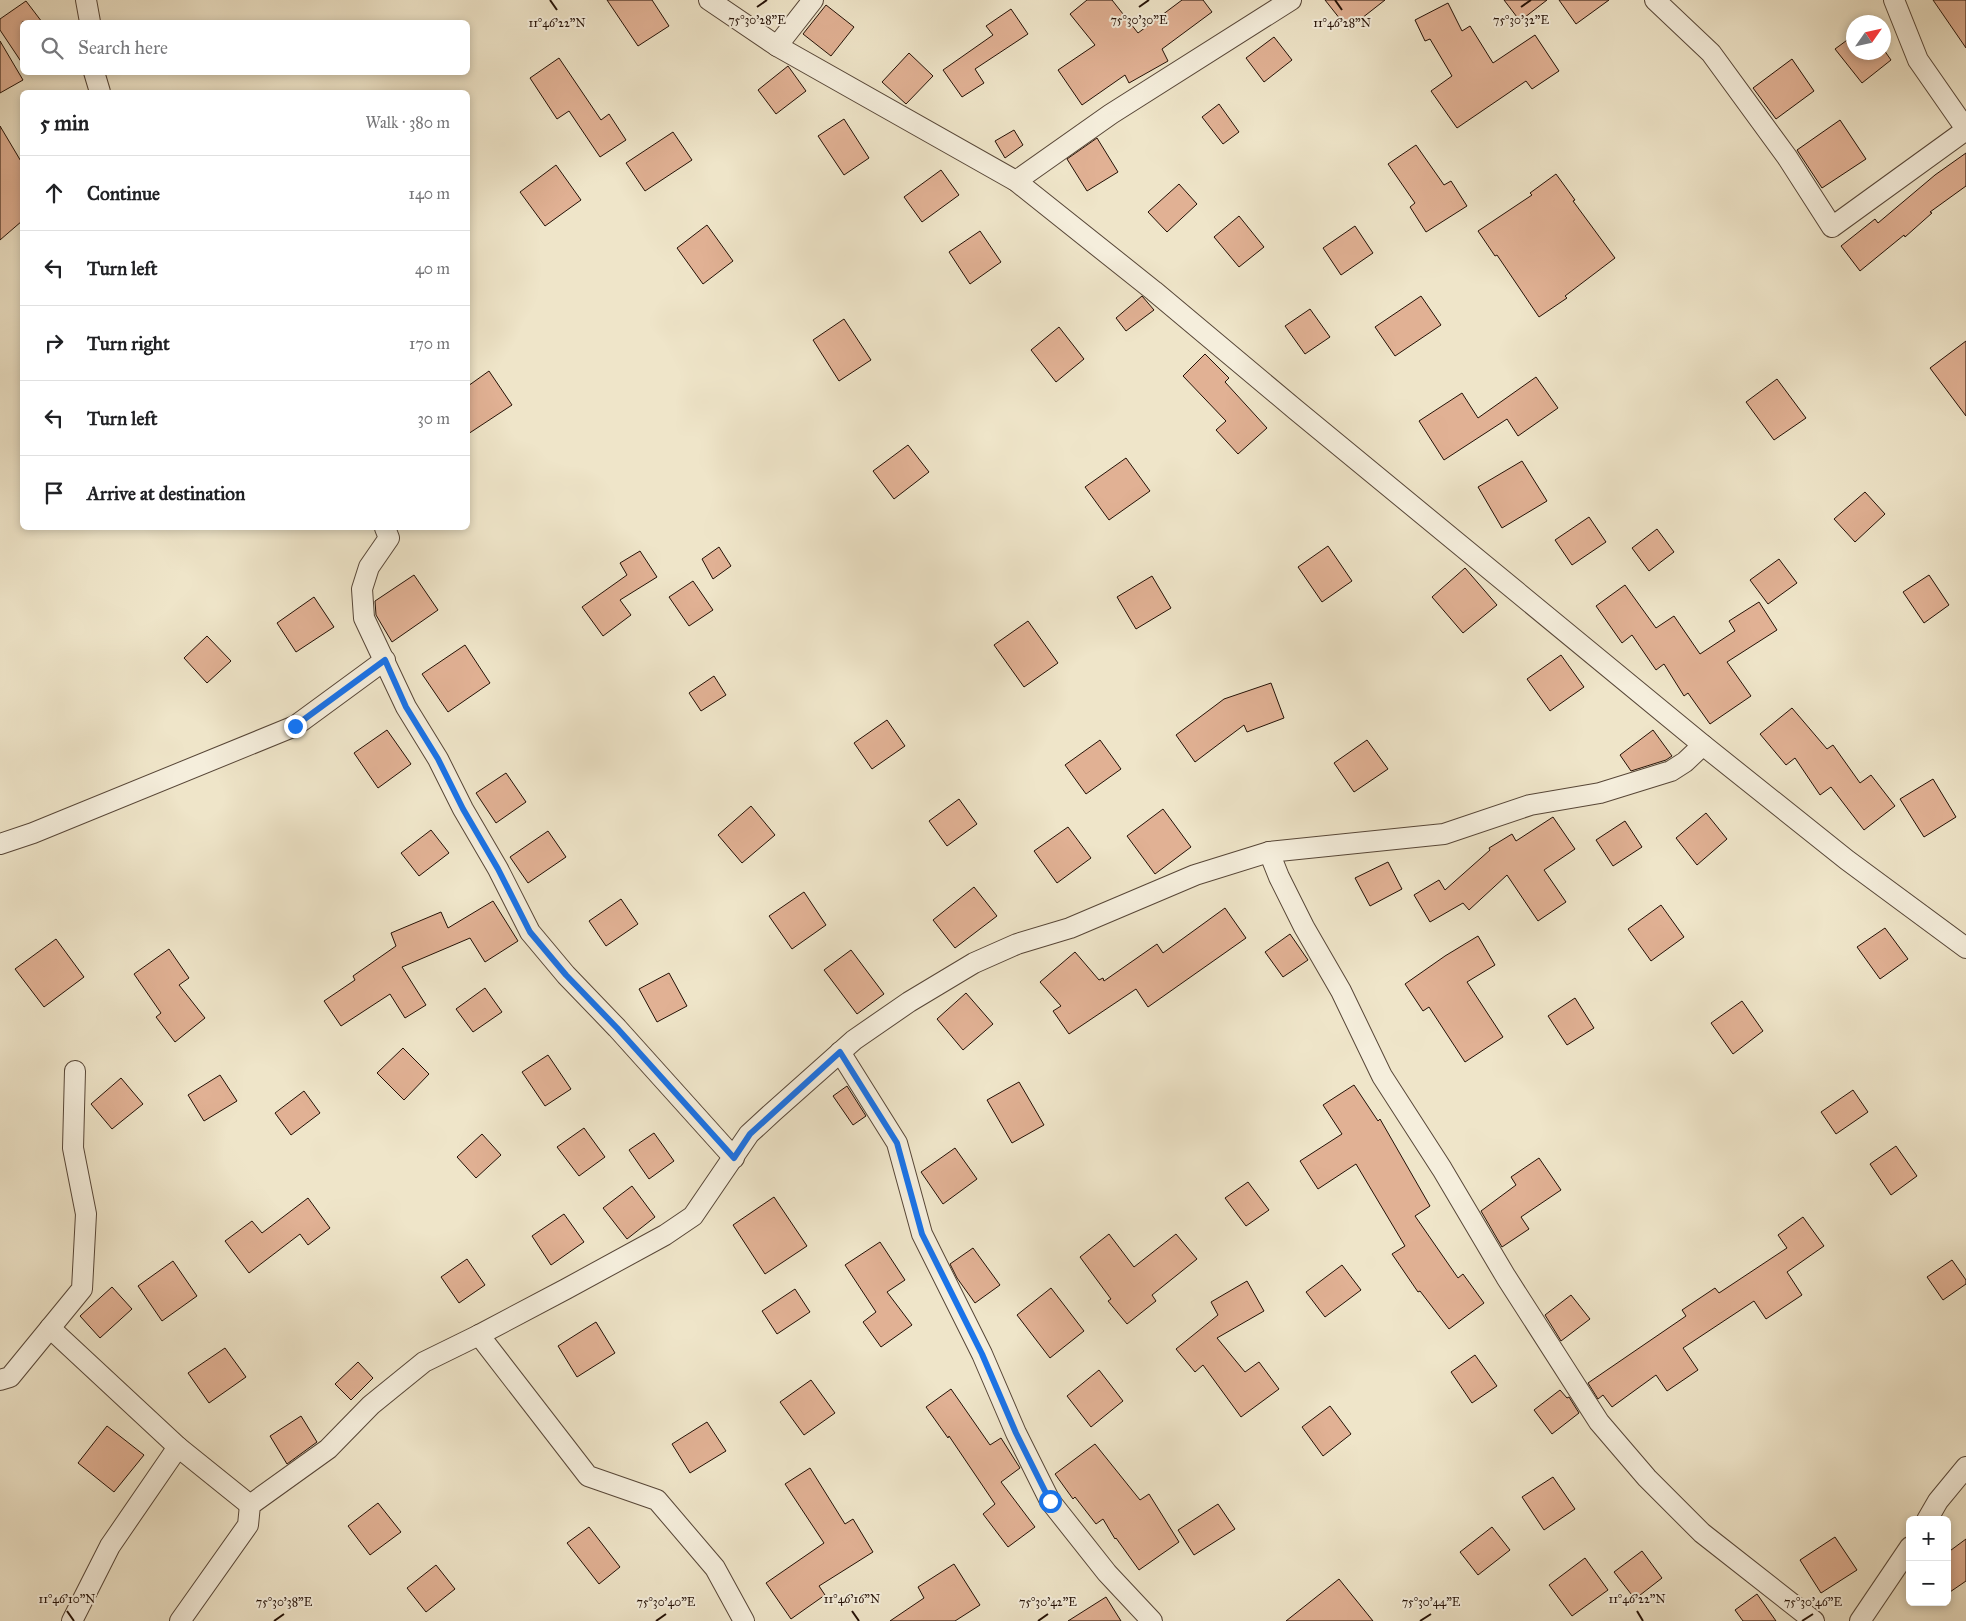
<!DOCTYPE html>
<html lang="en">
<head>
<meta charset="utf-8">
<style>
  body { margin:0; font-family:"IM FELL Great Primer",serif; background:#f6f6f6; color:#202124 }
  .controls { position:absolute; right:15px; bottom:15px; display:grid; overflow:hidden; border-radius:8px; box-shadow:0 2px 8px #0003 }
  .controls button { width:45px; height:45px; display:grid; place-items:center; padding:0; border:0; border-bottom:1px solid #e0e0e0; background:#fff; color:#202124; font:25px sans-serif }
  .compass { position:absolute; left:1846px; top:15px; width:45px; height:45px; border-radius:50%; background:#fff; box-shadow:0 2px 8px #0003; rotate:56deg }
  .stop { position:absolute; width:15px; height:15px; margin:-11px; border:4px solid #1a73e8; border-radius:50%; background:#fff }
  .stop.end { background:#1a73e8; border-color:#fff; box-shadow:0 1px 5px #0008 }
  .list { margin:0; padding:0; list-style:none }
  h2 { display:flex; justify-content:space-between; align-items:center; height:65px; margin:0; padding:0 20px; font-size:21px }
  h2 small { font-size:16px; font-weight:400; color:#757577 }
  .list li { display:grid; grid-template-columns:32px 1fr auto; gap:15px; align-items:center; box-sizing:border-box; height:75px; padding:0 20px; border-top:1px solid #e0e0e0 }
  .list b { display:block; font-size:19px; white-space:nowrap }
  .list em { font-size:16px; font-style:normal; color:#757577 }
  .icon { flex:none; width:28px; height:28px; fill:none; stroke:currentColor; stroke-width:2; stroke-linecap:round; stroke-linejoin:round }
  .map { position:relative; flex:none; width:1966px; height:1621px; overflow:hidden }
  .search { position:absolute; background:#fff; box-shadow:0 2px 8px #0003; left:20px; top:20px; width:450px; height:55px; display:flex; align-items:center; gap:12px; box-sizing:border-box; padding:0 18px; border-radius:8px; color:#757577; font-size:19px }
  .panel { position:absolute; background:#fff; box-shadow:0 2px 8px #0003; left:20px; top:90px; width:450px; height:440px; border-radius:8px }
  .map>svg:first-child { display:block }
  .building { fill:#e1b194; stroke:#241106 }
  .lines { fill:none; stroke-linecap:round; stroke-linejoin:round }
  .street-casing { stroke:#574637; stroke-width:22 }
  .street { stroke:#f5eedc; stroke-width:20 }
  .route { stroke:#1a73e8; stroke-width:6 }
  .ticks { fill:none; stroke:#241106; stroke-width:2 }
  .ticks-label { font-size:12px; text-anchor:middle; fill:#241106; stroke:#f5eedc; stroke-width:4; stroke-linejoin:round; paint-order:stroke }
</style>
</head>
<body>
<div class="map">
<svg width="1966" height="1621" viewBox="0 0 1966 1621">
  <rect width="100%" height="100%" fill="#efe5c9"/>
  <filter id="stains"><feTurbulence type="fractalNoise" baseFrequency=".004" numOctaves="4"/><feColorMatrix values="0 0 0 0 .2 0 0 0 0 .09 0 0 0 0 .02 0 0 0 .5 -.17"/></filter>
  <radialGradient id="worn" r=".72"><stop offset=".6" stop-color="#630" stop-opacity="0"/><stop offset="1" stop-color="#630" stop-opacity=".3"/></radialGradient>
  <!-- building -->
  <g class="building">
    <polygon points="607,0 652,0 669,26 638,46"/>
    <polygon points="1087,0 1112,0 1138,33 1182,0 1203,0 1212,12 1162,49 1168,61 1129,83 1125,75 1082,105 1058,70 1095,45 1070,14"/>
    <polygon points="1325,0 1385,0 1348,29"/>
    <polygon points="1504,0 1547,0 1520,21"/>
    <polygon points="1559,0 1609,0 1576,24"/>
    <polygon points="1933,0 1966,0 1966,48"/>
    <polygon points="26,1 42,22 22,22 22,63 0,30 0,19"/>
    <polygon points="1448,3 1462,31 1470,26 1493,63 1535,35 1559,71 1532,89 1526,81 1457,128 1431,91 1452,76 1430,39 1425,41 1415,20"/>
    <polygon points="826,5 854,27 831,56 803,34"/>
    <polygon points="1011,9 1028,34 975,69 984,83 962,97 943,70 993,35 986,26"/>
    <polygon points="1854,35 1854,52 1884,52 1884,50 1891,60 1862,83 1835,49"/>
    <polygon points="1274,37 1292,60 1264,82 1246,58"/>
    <polygon points="0,41 23,80 0,93"/>
    <polygon points="909,53 933,76 906,104 882,82"/>
    <polygon points="559,58 601,120 609,114 626,140 600,157 569,111 557,119 530,78"/>
    <polygon points="1792,59 1814,91 1776,119 1753,88"/>
    <polygon points="788,66 806,91 776,114 758,90"/>
    <polygon points="1219,104 1239,132 1223,144 1202,117"/>
    <polygon points="844,119 869,158 844,175 818,136"/>
    <polygon points="1840,120 1866,159 1822,188 1797,150"/>
    <polygon points="0,126 22,163 22,221 0,240"/>
    <polygon points="1014,130 1023,145 1005,158 995,141"/>
    <polygon points="673,132 692,160 645,191 626,163"/>
    <polygon points="1097,138 1118,172 1087,191 1067,159"/>
    <polygon points="1416,145 1444,185 1451,181 1467,206 1426,232 1410,207 1415,203 1388,164"/>
    <polygon points="1966,153 1966,186 1930,212 1932,213 1905,237 1904,235 1860,271 1841,246 1875,219 1878,223 1935,175"/>
    <polygon points="556,165 581,200 545,226 520,192"/>
    <polygon points="941,170 959,195 922,222 904,197"/>
    <polygon points="1556,174 1575,200 1573,201 1615,258 1565,296 1567,298 1539,317 1497,255 1495,256 1478,231 1532,195 1530,193"/>
    <polygon points="1179,184 1197,204 1167,232 1148,212"/>
    <polygon points="1239,216 1264,247 1239,267 1214,237"/>
    <polygon points="707,225 733,261 703,284 677,248"/>
    <polygon points="1355,226 1373,253 1341,275 1323,248"/>
    <polygon points="980,231 1001,262 970,284 949,252"/>
    <polygon points="1142,296 1154,310 1126,331 1116,318"/>
    <polygon points="1421,296 1441,325 1395,356 1375,327"/>
    <polygon points="1310,309 1330,337 1305,354 1285,326"/>
    <polygon points="844,319 871,360 839,381 813,340"/>
    <polygon points="1059,327 1084,359 1056,382 1031,350"/>
    <polygon points="1966,341 1966,416 1930,368"/>
    <polygon points="1205,354 1229,378 1225,382 1267,428 1238,454 1216,430 1226,421 1183,376"/>
    <polygon points="489,371 512,405 468,434 468,386"/>
    <polygon points="1536,377 1558,408 1518,436 1507,419 1444,460 1419,421 1462,393 1478,418"/>
    <polygon points="1777,379 1806,418 1774,440 1746,402"/>
    <polygon points="908,445 929,472 894,499 873,471"/>
    <polygon points="1126,458 1150,491 1109,520 1085,487"/>
    <polygon points="1522,461 1547,501 1502,528 1478,487"/>
    <polygon points="1865,492 1885,514 1855,542 1834,519"/>
    <polygon points="1589,517 1606,542 1572,565 1555,540"/>
    <polygon points="1657,529 1674,552 1649,571 1632,548"/>
    <polygon points="1328,546 1352,581 1322,602 1298,567"/>
    <polygon points="719,547 731,566 713,579 702,559"/>
    <polygon points="640,551 657,577 620,600 631,615 603,636 582,607 627,575 620,563"/>
    <polygon points="1779,559 1797,583 1768,604 1750,580"/>
    <polygon points="1465,568 1497,605 1463,633 1432,597"/>
    <polygon points="414,575 438,610 392,642 376,615 375,601"/>
    <polygon points="1929,575 1949,605 1924,623 1903,592"/>
    <polygon points="1152,576 1171,608 1136,629 1117,597"/>
    <polygon points="693,581 713,610 689,626 669,597"/>
    <polygon points="1625,585 1656,628 1674,616 1700,654 1735,631 1729,621 1759,602 1777,630 1727,662 1751,696 1710,724 1688,693 1684,696 1664,664 1656,670 1632,635 1622,643 1596,606"/>
    <polygon points="314,597 334,627 296,652 277,623"/>
    <polygon points="1028,621 1058,663 1024,687 994,645"/>
    <polygon points="207,636 231,661 207,683 184,658"/>
    <polygon points="465,645 490,683 448,712 422,674"/>
    <polygon points="1561,655 1584,687 1550,711 1527,679"/>
    <polygon points="714,676 726,695 701,711 689,693"/>
    <polygon points="1271,683 1284,718 1247,732 1244,725 1195,762 1176,735 1224,699"/>
    <polygon points="1792,708 1827,749 1833,745 1860,783 1871,775 1895,806 1864,830 1831,787 1820,795 1795,758 1786,765 1760,734"/>
    <polygon points="887,720 905,746 872,769 854,743"/>
    <polygon points="387,730 411,764 378,788 354,753"/>
    <polygon points="1653,730 1672,756 1666,760 1631,771 1620,755"/>
    <polygon points="1100,740 1121,769 1086,794 1065,765"/>
    <polygon points="1367,740 1388,769 1354,792 1334,763"/>
    <polygon points="506,773 526,802 496,823 476,793"/>
    <polygon points="1933,779 1956,817 1924,837 1900,799"/>
    <polygon points="959,799 977,824 947,846 929,821"/>
    <polygon points="751,806 775,835 742,863 718,835"/>
    <polygon points="1163,809 1191,847 1155,874 1127,836"/>
    <polygon points="1706,813 1727,839 1697,865 1676,838"/>
    <polygon points="1553,817 1575,849 1544,870 1566,902 1538,921 1507,875 1469,910 1463,903 1430,922 1414,895 1439,880 1445,890 1490,850 1489,848 1512,834 1516,841"/>
    <polygon points="1625,821 1642,847 1613,866 1596,840"/>
    <polygon points="1068,827 1091,858 1057,883 1034,851"/>
    <polygon points="431,830 449,853 419,876 401,853"/>
    <polygon points="548,831 566,857 528,883 510,857"/>
    <polygon points="1388,862 1402,889 1370,906 1355,878"/>
    <polygon points="974,887 997,916 955,948 933,920"/>
    <polygon points="804,892 826,925 792,949 769,916"/>
    <polygon points="621,899 638,924 606,946 589,921"/>
    <polygon points="493,901 518,941 485,962 470,938 402,967 426,1005 405,1018 390,994 341,1026 324,1001 355,980 353,976 396,946 391,933 441,912 448,928"/>
    <polygon points="1661,905 1684,937 1651,961 1628,929"/>
    <polygon points="1225,908 1246,938 1148,1007 1136,989 1069,1034 1053,1011 1061,1006 1040,982 1075,952 1099,980 1103,978 1104,981 1157,944 1163,953"/>
    <polygon points="1885,928 1908,959 1880,979 1857,947"/>
    <polygon points="1290,934 1308,960 1283,977 1265,952"/>
    <polygon points="1478,936 1495,965 1467,982 1503,1037 1465,1062 1429,1007 1423,1011 1405,984 1445,956"/>
    <polygon points="56,939 84,977 44,1007 15,969"/>
    <polygon points="169,949 189,978 179,985 205,1018 175,1042 156,1017 161,1013 134,974"/>
    <polygon points="851,950 884,994 857,1014 824,970"/>
    <polygon points="669,973 687,1006 657,1022 639,989"/>
    <polygon points="485,988 502,1012 473,1032 456,1009"/>
    <polygon points="966,993 993,1024 963,1050 937,1019"/>
    <polygon points="1575,998 1594,1028 1567,1045 1548,1016"/>
    <polygon points="1742,1001 1763,1031 1733,1054 1711,1023"/>
    <polygon points="403,1048 429,1074 404,1100 377,1073"/>
    <polygon points="548,1055 571,1089 545,1106 522,1072"/>
    <polygon points="220,1075 237,1101 204,1121 188,1095"/>
    <polygon points="121,1078 143,1104 112,1129 91,1104"/>
    <polygon points="1019,1082 1044,1125 1012,1143 987,1100"/>
    <polygon points="1354,1085 1378,1121 1380,1119 1430,1206 1415,1216 1458,1278 1463,1274 1484,1303 1449,1329 1420,1291 1418,1292 1392,1254 1405,1246 1356,1164 1318,1189 1300,1161 1342,1134 1323,1105"/>
    <polygon points="847,1086 866,1116 853,1125 833,1096"/>
    <polygon points="1853,1090 1868,1112 1836,1134 1821,1112"/>
    <polygon points="304,1091 320,1113 291,1135 275,1113"/>
    <polygon points="584,1128 605,1157 579,1176 557,1147"/>
    <polygon points="654,1133 674,1161 649,1179 629,1150"/>
    <polygon points="482,1134 501,1155 476,1178 457,1157"/>
    <polygon points="1896,1146 1917,1176 1891,1195 1870,1164"/>
    <polygon points="955,1148 977,1179 943,1204 921,1172"/>
    <polygon points="1539,1158 1561,1190 1521,1217 1529,1229 1502,1247 1481,1211 1516,1185 1511,1177"/>
    <polygon points="1248,1182 1269,1210 1246,1226 1225,1198"/>
    <polygon points="632,1186 655,1217 627,1239 603,1208"/>
    <polygon points="774,1197 807,1246 765,1274 733,1225"/>
    <polygon points="308,1198 330,1228 308,1245 300,1234 249,1273 225,1241 252,1221 262,1233"/>
    <polygon points="564,1214 584,1242 551,1265 532,1236"/>
    <polygon points="1803,1217 1824,1246 1787,1272 1802,1295 1766,1319 1754,1301 1683,1348 1698,1370 1667,1391 1656,1375 1612,1407 1603,1395 1598,1399 1588,1383 1686,1316 1682,1310 1715,1288 1719,1293 1787,1248 1778,1235"/>
    <polygon points="1109,1234 1134,1267 1176,1234 1197,1259 1152,1295 1156,1301 1127,1324 1108,1301 1111,1299 1080,1257"/>
    <polygon points="880,1242 905,1280 887,1292 912,1325 881,1347 863,1322 876,1312 845,1265"/>
    <polygon points="973,1248 1000,1285 975,1303 957,1278 950,1264"/>
    <polygon points="467,1259 485,1285 459,1303 441,1277"/>
    <polygon points="1952,1260 1966,1280 1966,1284 1943,1300 1927,1277"/>
    <polygon points="173,1261 197,1296 162,1321 138,1286"/>
    <polygon points="1342,1265 1361,1290 1325,1317 1306,1292"/>
    <polygon points="1247,1281 1264,1311 1217,1338 1245,1372 1259,1362 1279,1389 1241,1417 1203,1365 1195,1372 1176,1349 1218,1315 1211,1302"/>
    <polygon points="112,1287 132,1309 100,1338 80,1316"/>
    <polygon points="1051,1288 1084,1331 1050,1358 1017,1315"/>
    <polygon points="795,1289 810,1312 777,1334 762,1311"/>
    <polygon points="1571,1295 1590,1319 1561,1341 1545,1315"/>
    <polygon points="596,1322 615,1353 577,1377 558,1346"/>
    <polygon points="225,1348 246,1377 209,1403 188,1373"/>
    <polygon points="1475,1355 1497,1386 1472,1403 1451,1372"/>
    <polygon points="358,1362 373,1378 351,1400 335,1384"/>
    <polygon points="1099,1370 1123,1401 1091,1427 1067,1396"/>
    <polygon points="811,1380 835,1413 804,1435 780,1402"/>
    <polygon points="951,1389 990,1445 1001,1438 1020,1468 1001,1482 1035,1527 1008,1547 983,1514 995,1504 949,1436 948,1438 926,1407"/>
    <polygon points="1560,1390 1567,1398 1569,1397 1579,1413 1552,1434 1534,1410"/>
    <polygon points="1330,1406 1351,1434 1323,1456 1302,1427"/>
    <polygon points="301,1416 317,1442 287,1464 270,1436"/>
    <polygon points="707,1422 726,1451 690,1473 672,1444"/>
    <polygon points="107,1426 144,1455 114,1492 78,1463"/>
    <polygon points="1095,1444 1140,1500 1149,1494 1179,1542 1139,1570 1116,1538 1115,1539 1103,1519 1096,1524 1075,1497 1073,1499 1055,1474"/>
    <polygon points="810,1468 845,1524 853,1519 873,1552 819,1586 825,1595 791,1619 766,1583 824,1543 785,1484"/>
    <polygon points="1553,1477 1575,1509 1544,1530 1522,1497"/>
    <polygon points="378,1503 401,1532 370,1555 348,1526"/>
    <polygon points="1218,1504 1235,1529 1194,1555 1178,1530"/>
    <polygon points="589,1527 620,1567 599,1584 567,1543"/>
    <polygon points="1492,1527 1510,1550 1478,1575 1460,1552"/>
    <polygon points="1835,1537 1857,1570 1821,1593 1800,1560"/>
    <polygon points="1966,1539 1966,1581 1947,1594 1947,1553"/>
    <polygon points="1642,1551 1662,1578 1635,1599 1614,1572"/>
    <polygon points="1585,1558 1608,1590 1572,1616 1549,1585"/>
    <polygon points="954,1564 980,1605 955,1621 890,1621 924,1598 918,1587"/>
    <polygon points="436,1565 455,1589 426,1612 407,1588"/>
    <polygon points="1339,1579 1373,1621 1286,1621"/>
    <polygon points="1757,1594 1776,1621 1743,1621 1735,1610"/>
    <polygon points="1106,1597 1121,1621 1068,1621"/>
  </g>
  <g class="lines">
    <defs>
      <g id="street">
        <polyline points="86,0 90,22"/>
        <polyline points="709,0 777,46 1016,181 1154,291 1296,410 1703,745 1847,860 1966,948"/>
        <polyline points="1655,0 1711,53 1787,157 1832,227 1966,130"/>
        <polyline points="1894,0 1918,60 1966,129"/>
        <polyline points="777,46 813,0"/>
        <polyline points="94,72 100,92"/>
        <polyline points="1016,181 1111,114 1291,0"/>
        <polyline points="385,528 389,538 369,567 362,589 364,618 406,707 438,759 463,809 498,869 530,932 566,975 617,1028 734,1158"/>
        <polyline points="0,844 33,833 295,726 385,660"/>
        <polyline points="1269,852 1279,877 1304,927 1341,991 1382,1076 1442,1169 1506,1277 1599,1422 1647,1478 1702,1533 1814,1621"/>
        <polyline points="840,1052 897,1143 922,1234 982,1354 1016,1433 1050,1501 1107,1573 1152,1621"/>
        <polyline points="50,1328 178,1447"/>
        <polyline points="479,1335 588,1476 657,1500 715,1568 744,1621"/>
        <polyline points="0,1380 10,1377 82,1289 86,1214 73,1148 75,1071"/>
        <polyline points="1927,1520 1938,1501 1966,1467"/>
        <polyline points="72,1621 110,1546 178,1447 250,1505"/>
        <polyline points="180,1621 248,1525 250,1505 328,1449 371,1405 424,1362 479,1335 566,1289 665,1235 693,1216 749,1134 773,1112 854,1040 909,1002 974,963 1017,944 1070,928 1195,875 1269,852 1444,834 1530,805 1600,793 1671,771 1685,762 1703,745"/>
        <polyline points="1860,1621 1910,1547"/>
      </g>
    </defs>
    <!-- street casing -->
    <use href="#street" class="street-casing"/>
    <!-- street -->
    <use href="#street" class="street"/>
  </g>
  <g class="lines">
    <!-- route -->
    <polyline class="route" points="295,726 385,660 406,707 438,759 463,809 498,869 530,932 566,975 617,1028 734,1158 750,1134 840,1052 897,1143 922,1234 982,1354 1016,1433 1050,1501"/>
  </g>
  <!-- ticks -->
  <path class="ticks" d="M550 0 557 10M1335 0 1342 10M757 7 767 0M1139 7 1149 0M1521 7 1531 0M67 1611 74 1621M852 1611 859 1621M1637 1611 1643 1621M274 1621 284 1614M656 1621 666 1614M1038 1621 1048 1614M1420 1621 1431 1614M1802 1621 1813 1614"/>
  <g class="ticks-label">
    <text x="1521" y="24">75°30'32"E</text>
    <text x="757" y="24">75°30'28"E</text>
    <text x="1139" y="24">75°30'30"E</text>
    <text x="557" y="27">11°46'22"N</text>
    <text x="1342" y="27">11°46'28"N</text>
    <text x="67" y="1603">11°46'10"N</text>
    <text x="852" y="1603">11°46'16"N</text>
    <text x="1637" y="1603">11°46'22"N</text>
    <text x="284" y="1606">75°30'38"E</text>
    <text x="666" y="1606">75°30'40"E</text>
    <text x="1048" y="1606">75°30'42"E</text>
    <text x="1431" y="1606">75°30'44"E</text>
    <text x="1813" y="1606">75°30'46"E</text>
  </g>
  <rect width="100%" height="100%" filter="url(#stains)"/>
  <rect width="100%" height="100%" fill="url(#worn)"/>
</svg>
<div class="controls">
<button>+</button>
<button>−</button>
</div>
<svg class="compass" viewBox="-18 -18 36 36"><path d="M0-13l5 13h-10z" fill="#e53935"/><path d="M0 13l5-13h-10z" fill="#757577"/></svg>
<div class="stop" style="left:1050px;top:1501px"></div>
<div class="stop end" style="left:295px;top:726px"></div>
<div class="search"><svg class="icon" aria-label="search" viewBox="0 0 24 24"><circle cx="10" cy="10" r="6"/><path d="M15 15l6 6"/></svg>Search here</div>
<section class="panel">
<h2>5 min<small>Walk · 380 m</small></h2>
<ul class="list">
<li><svg class="icon" aria-label="ahead" viewBox="0 0 24 24"><path d="M12 20V5M6 11l6-6 6 6"/></svg><div><b>Continue</b></div><em>140 m</em></li>
<li><svg class="icon" aria-label="left" viewBox="0 0 24 24"><path d="M17 20v-9H6M10 6l-5 5 5 5"/></svg><div><b>Turn left</b></div><em>40 m</em></li>
<li><svg class="icon" aria-label="right" viewBox="0 0 24 24"><path d="M7 20v-9h11M14 6l5 5-5 5"/></svg><div><b>Turn right</b></div><em>170 m</em></li>
<li><svg class="icon" aria-label="left" viewBox="0 0 24 24"><path d="M17 20v-9H6M10 6l-5 5 5 5"/></svg><div><b>Turn left</b></div><em>30 m</em></li>
<li><svg class="icon" aria-label="arrive" viewBox="0 0 24 24"><path d="M6 21V4h12l-3 4 3 4H6"/></svg><div><b>Arrive at destination</b></div></li>
</ul>
</section>
</div>
</body>
</html>
